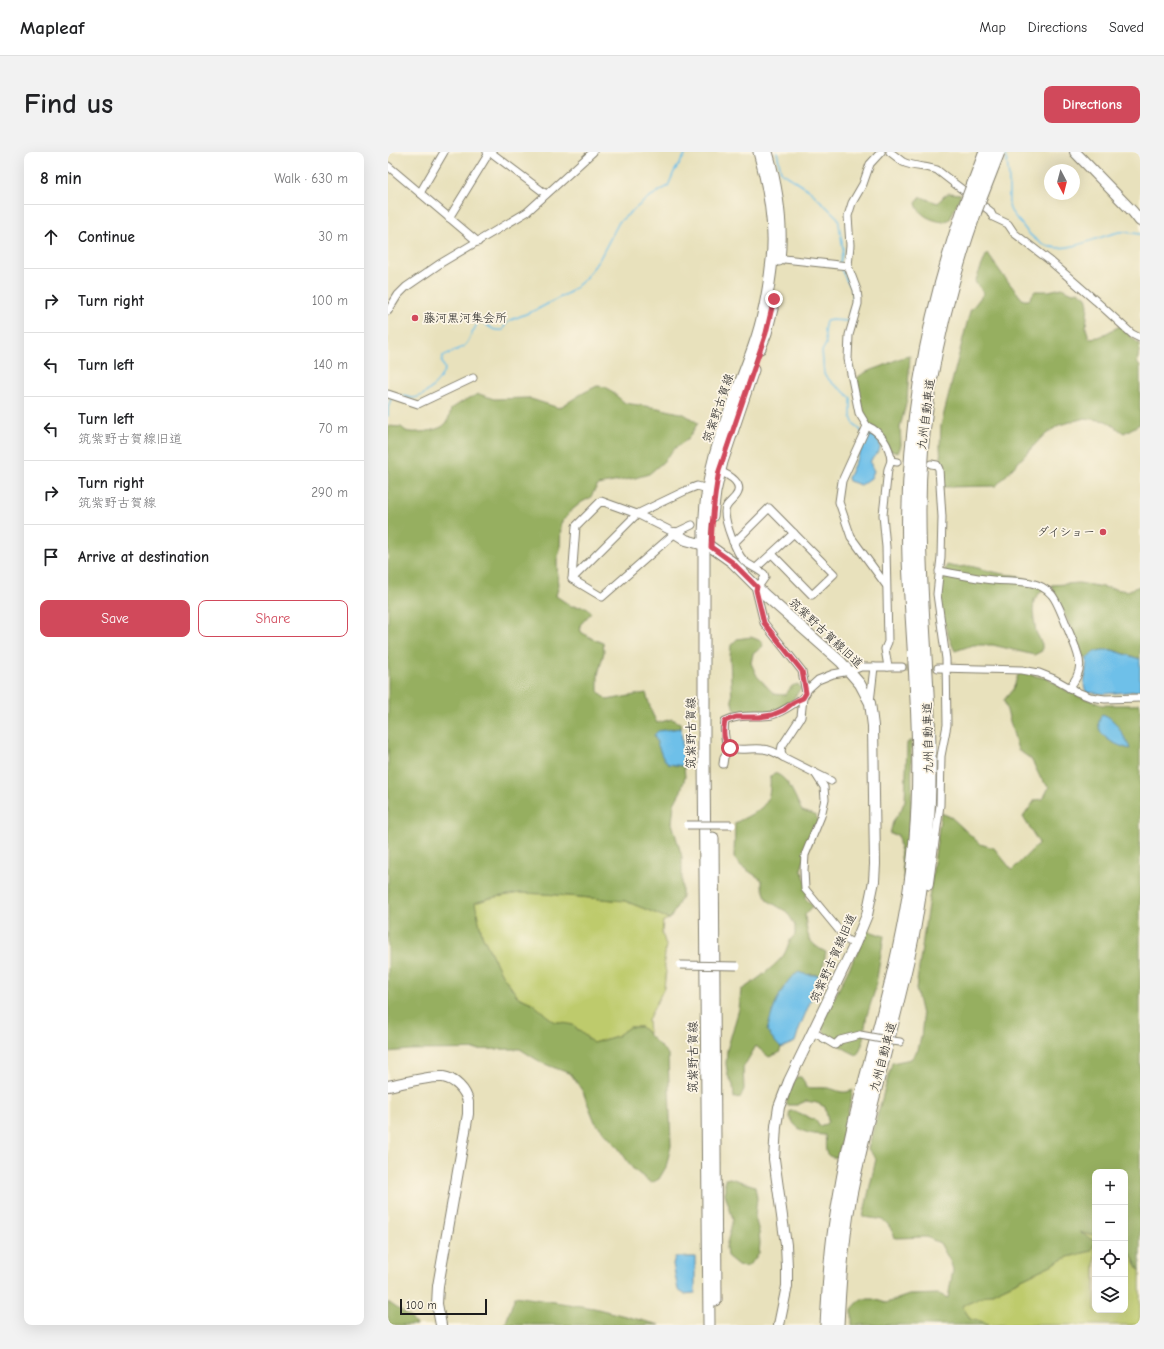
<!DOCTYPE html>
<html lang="en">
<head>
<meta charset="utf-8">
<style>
  body { margin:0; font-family:"Comic Neue","Klee One",sans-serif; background:#f2f2f2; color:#202124 }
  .controls { position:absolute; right:12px; bottom:12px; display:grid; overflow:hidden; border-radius:8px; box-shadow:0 4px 16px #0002 }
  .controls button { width:36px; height:36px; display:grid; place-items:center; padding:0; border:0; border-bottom:1px solid #e0e0e0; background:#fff; color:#202124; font:20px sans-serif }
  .compass { position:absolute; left:656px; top:12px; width:36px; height:36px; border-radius:50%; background:#fff; box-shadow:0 4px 16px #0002; rotate:173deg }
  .scale { position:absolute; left:12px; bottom:10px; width:87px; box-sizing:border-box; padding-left:4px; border:2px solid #1c1c1c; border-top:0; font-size:11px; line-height:14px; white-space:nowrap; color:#1c1c1c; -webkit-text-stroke:3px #fcf5e5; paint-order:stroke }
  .stop { position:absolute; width:12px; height:12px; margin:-9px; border:3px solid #d1495b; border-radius:50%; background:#fff }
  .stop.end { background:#d1495b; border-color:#fff; box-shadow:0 1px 4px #0008 }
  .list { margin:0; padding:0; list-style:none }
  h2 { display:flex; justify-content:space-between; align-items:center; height:52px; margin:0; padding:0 16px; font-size:17px }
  h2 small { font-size:13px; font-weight:400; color:#757577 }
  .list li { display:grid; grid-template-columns:26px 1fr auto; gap:12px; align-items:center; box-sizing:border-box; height:64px; padding:0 16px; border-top:1px solid #e0e0e0 }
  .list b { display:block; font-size:15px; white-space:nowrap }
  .list p { margin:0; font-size:13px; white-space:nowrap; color:#757577 }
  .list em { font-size:13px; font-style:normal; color:#757577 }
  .actions { display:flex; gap:8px; padding:12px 16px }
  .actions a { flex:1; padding:9px 0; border:1px solid #d1495b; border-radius:8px; text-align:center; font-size:14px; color:#d1495b }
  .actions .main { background:#d1495b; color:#fff }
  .icon { flex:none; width:22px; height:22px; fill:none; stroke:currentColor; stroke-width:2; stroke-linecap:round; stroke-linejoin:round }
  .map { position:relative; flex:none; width:752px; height:1173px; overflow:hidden; border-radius:8px }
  header { display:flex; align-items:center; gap:24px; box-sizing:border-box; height:56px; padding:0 20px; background:#fff; border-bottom:1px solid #e0e0e0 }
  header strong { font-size:19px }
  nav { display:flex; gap:22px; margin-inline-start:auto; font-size:14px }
  .intro { display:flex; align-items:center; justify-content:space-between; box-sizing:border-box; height:96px; padding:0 24px }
  h1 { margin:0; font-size:28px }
  .button { padding:10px 18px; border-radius:8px; background:#d1495b; color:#fff; font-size:14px; font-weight:700 }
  main { display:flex; gap:24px; padding:0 24px }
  aside { flex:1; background:#fff; border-radius:8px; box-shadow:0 4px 16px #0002 }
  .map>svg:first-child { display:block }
  .green { fill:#becb6c; stroke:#6d7444 }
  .forest { fill:#96af60; stroke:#59663e }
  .water { fill:#6ec0e9; stroke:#456e82 }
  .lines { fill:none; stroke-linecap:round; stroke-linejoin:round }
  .stream { stroke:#6ec0e9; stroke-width:1.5 }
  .street-tunnel { stroke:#bfba9c; stroke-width:7; stroke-dasharray:7 3.5; stroke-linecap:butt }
  .street-casing { stroke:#827e6c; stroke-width:9 }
  .secondary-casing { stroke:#827e6c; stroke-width:12 }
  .primary-casing { stroke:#827e6c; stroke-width:13 }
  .highway-casing { stroke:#827e6c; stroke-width:15 }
  .street { stroke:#fff; stroke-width:7 }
  .secondary { stroke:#fff; stroke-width:10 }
  .primary { stroke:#fff; stroke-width:11 }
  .highway { stroke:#fff; stroke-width:13 }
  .street-bridge-casing { stroke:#827e6c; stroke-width:9; stroke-linecap:butt }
  .highway-bridge-casing { stroke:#827e6c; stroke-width:15; stroke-linecap:butt }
  .street-bridge { stroke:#fff; stroke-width:7 }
  .highway-bridge { stroke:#fff; stroke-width:13 }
  .route { stroke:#d1495b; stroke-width:5 }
  .poi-dot { fill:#d1495b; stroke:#fcf5e5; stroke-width:1.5 }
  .labels { text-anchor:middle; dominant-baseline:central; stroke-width:3.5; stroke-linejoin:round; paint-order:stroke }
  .poi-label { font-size:12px; fill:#1c1c1c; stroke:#fcf5e5; text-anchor:start }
  .street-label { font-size:12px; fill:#1c1c1c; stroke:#fcf5e5 }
</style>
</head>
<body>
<header>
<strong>Mapleaf</strong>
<nav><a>Map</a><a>Directions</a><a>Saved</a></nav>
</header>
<div class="intro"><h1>Find us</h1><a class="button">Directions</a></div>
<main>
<aside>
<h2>8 min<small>Walk · 630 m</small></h2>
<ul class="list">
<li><svg class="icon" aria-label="ahead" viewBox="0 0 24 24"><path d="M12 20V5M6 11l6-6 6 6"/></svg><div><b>Continue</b></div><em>30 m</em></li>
<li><svg class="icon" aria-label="right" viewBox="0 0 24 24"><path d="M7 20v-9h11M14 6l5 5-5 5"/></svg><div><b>Turn right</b></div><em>100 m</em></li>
<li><svg class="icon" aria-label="left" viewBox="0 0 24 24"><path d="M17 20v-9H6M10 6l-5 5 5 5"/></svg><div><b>Turn left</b></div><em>140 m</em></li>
<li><svg class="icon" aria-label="left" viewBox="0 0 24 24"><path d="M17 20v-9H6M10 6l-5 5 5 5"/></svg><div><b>Turn left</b><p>筑紫野古賀線旧道</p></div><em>70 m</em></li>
<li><svg class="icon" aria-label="right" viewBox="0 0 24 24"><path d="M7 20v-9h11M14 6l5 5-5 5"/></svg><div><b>Turn right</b><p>筑紫野古賀線</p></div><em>290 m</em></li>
<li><svg class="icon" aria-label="arrive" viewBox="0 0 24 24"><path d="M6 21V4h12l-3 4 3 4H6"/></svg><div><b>Arrive at destination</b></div></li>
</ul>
<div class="actions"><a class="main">Save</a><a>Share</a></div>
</aside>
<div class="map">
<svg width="752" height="1173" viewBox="0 0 752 1173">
  <rect width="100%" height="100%" fill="#fcf5e5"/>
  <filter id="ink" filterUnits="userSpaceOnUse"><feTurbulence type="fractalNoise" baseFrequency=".025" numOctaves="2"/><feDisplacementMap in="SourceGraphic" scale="8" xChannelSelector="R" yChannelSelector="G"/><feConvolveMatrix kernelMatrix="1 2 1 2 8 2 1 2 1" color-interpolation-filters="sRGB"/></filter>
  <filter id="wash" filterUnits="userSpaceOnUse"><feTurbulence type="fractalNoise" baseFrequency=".012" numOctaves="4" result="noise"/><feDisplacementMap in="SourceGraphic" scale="16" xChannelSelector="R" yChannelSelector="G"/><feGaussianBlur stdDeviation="0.9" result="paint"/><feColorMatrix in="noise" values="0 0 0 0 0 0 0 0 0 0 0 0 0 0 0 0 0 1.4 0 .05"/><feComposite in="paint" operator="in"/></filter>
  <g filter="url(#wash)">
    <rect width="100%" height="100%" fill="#e8e1bc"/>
    <!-- green -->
    <g class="green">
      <polygon points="132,741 157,742 237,749 282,767 275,769 274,781 278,793 276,811 278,820 276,836 260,868 261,882 253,875 241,875 229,884 205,891 185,873 165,869 144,851 130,845 113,821 94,783 86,751 103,746"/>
      <polygon points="690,1079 707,1084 707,1158 737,1158 737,1092 752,1119 752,1173 600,1173 583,1168 574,1154 604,1141 680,1105 703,1099"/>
    </g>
    <!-- forest -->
    <g class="forest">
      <path d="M561 41 573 42 562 67 556 70C544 69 530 63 528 51L533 45 550 51 556 44Z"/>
      <polygon points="599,101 614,122 635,148 641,148 647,139 661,139 674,136 685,141 690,139 698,145 700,153 698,176 701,186 711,185 732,174 752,193 749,211 752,214 752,272 736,281 718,269 697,266 671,273 654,285 608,334 555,335 552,295 553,273 582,159 596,141 587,130"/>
      <path d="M522 204 519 248 512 275 513 293 510 301 503 299 478 271 474 260 469 226C477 219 485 218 495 214 504 210 512 205 522 204Z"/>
      <path d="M209 234 218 235 237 251 270 256 296 262 310 271 300 287 287 296 275 310 261 322 247 326 210 333 202 346 194 350 184 358 173 371 172 397 169 408 170 436 168 444 183 454 198 455 203 461 192 473 193 480 205 487 215 491 216 500 210 523V539L219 548 258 541 264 561 269 571 284 567 292 571 293 576 283 577 280 612 296 614 297 625 293 639 286 652 284 671 294 705V745L282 767 237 749 157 742 132 741 103 746 87 751 94 783 113 821 130 845 144 851 165 869 185 873 205 891 229 884 241 875H253L280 902 283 994 278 1015 271 1027 263 1031 245 1017 231 997 207 970 195 940 183 922 154 911 132 897 22 898 0 900V274L13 275C15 276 16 278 18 279 25 282 48 279 55 274 60 270 62 263 63 257L77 248 91 242 106 247 140 246 171 256 195 241Z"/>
      <path d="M559 413 567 415 582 414 614 422 627 423 647 429 656 436 646 448 645 460 648 480 654 492V499L646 503 605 493H585L567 499C558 481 551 457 551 436 551 429 556 420 559 413Z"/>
      <polygon points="691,431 739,439 752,434 752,507 724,498 706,500 699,506 694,504 687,484 663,433"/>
      <polygon points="363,485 373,489 375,494 365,502 363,511 369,524 386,542 397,543 404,534 410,532 413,536 403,550 392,557 374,563 359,562 347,558 344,551 342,505 343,493 349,487"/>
      <path d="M631 520 661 527 681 540 714 553H745L751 551 752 552V1119L737 1092V1020H707V1084L691 1080 707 1089 703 1099 680 1105 604 1141 574 1154 583 1168 593 1169 600 1173H464V1157L473 1147H485L498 1151 521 1143 551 1142 560 1146 565 1118 563 1111 552 1091 538 1085 507 1086C498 1065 496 1068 475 1065L488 1007 480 997 504 911 523 907 530 898 533 885 535 867 528 837 553 661 563 665 592 692 606 696 624 718 651 691 635 665 647 648 655 647 661 635 653 627 643 607 630 598 616 548 625 537Z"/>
      <polygon points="523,588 524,635 523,658 516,726 510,683 502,682 505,669 513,658 517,648 519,591"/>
      <path d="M386 621C401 625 407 646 414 659L427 663 431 669 413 717 421 737 417 746 425 754 417 763C419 783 419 791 438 800L433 824 424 822 416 823 389 892 393 896 391 901 381 905 368 894 355 916 356 937 353 945 346 946 345 933 340 924 338 912 339 898 351 857 353 838C365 831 386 815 395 804 400 797 400 788 407 783V773L399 760 379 748 374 734V728L353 714 346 706 347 671C371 658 384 656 382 625Z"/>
      <path d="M478 778 496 784 487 838 479 863 474 893 469 903C457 898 435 885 433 872L469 801Z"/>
      <path d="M408 925H413L417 931V935C425 937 432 935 440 936 451 938 453 943 465 938L450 1005C433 1007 439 993 437 983 420 982 409 980 401 964L402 959H407L429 969 431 974 438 972 440 969 437 955 429 951 418 949 409 953H399V946Z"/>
      <polygon points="342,1026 367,1034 369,1046 367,1065 371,1080 372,1091 371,1102 360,1114 356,1115 350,1113 339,1104 338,1095 345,1067 337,1042 337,1027"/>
      <polygon points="127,1144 206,1156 272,1173 117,1173"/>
      <polygon points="0,1150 22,1165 28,1173 0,1173"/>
    </g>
    <!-- water -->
    <g class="water">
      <path d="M482 282H487L492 292C492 295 492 297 491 299 486 308 478 305 486 319L483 326 473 333 461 329 460 326 479 285Z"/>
      <polygon points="714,498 724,498 752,507 752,539 715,542 698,540 696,534 699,506 706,500"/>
      <path d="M714 562C727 565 735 583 741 594L742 597C731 594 714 588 711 575 710 570 712 566 714 562Z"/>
      <polygon points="293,576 296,614 280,612 274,604 266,583 270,579"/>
      <path d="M411 820C418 824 425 822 433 824L411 877 407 890 393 896 389 892 379 879C383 862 390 842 401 828 403 825 408 822 411 820Z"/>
      <polygon points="287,1105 307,1105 307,1141 296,1142 290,1138 285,1112"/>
    </g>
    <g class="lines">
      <!-- stream -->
      <g class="stream">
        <polyline points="389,0 393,20 421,38 450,66 455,97 452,111"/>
        <path d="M616 0C621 13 621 25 621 39 621 45 620 52 622 57 625 64 631 68 635 74 663 114 695 88 731 80 739 79 744 82 752 82"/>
        <polyline points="452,115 465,141 465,153 460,169 444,168 438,169 436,178 438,192 434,199 436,222 444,231 455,239 463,246 463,265 465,270 474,280"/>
        <path d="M14 243C17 244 21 246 24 246 37 246 52 229 57 217L54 210 55 204 75 195 79 191 90 170C101 171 102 180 115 178L117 173 123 168 150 157 182 140 195 129 211 108 231 70 260 46 280 34 286 20 299 0"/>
        <polyline points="0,256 3,247"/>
        <polyline points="0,257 0,264"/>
      </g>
    </g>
  </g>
  <g filter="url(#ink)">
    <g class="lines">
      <!-- street-tunnel -->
      <polyline class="street-tunnel" points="514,515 550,516"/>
      <defs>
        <g id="street">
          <polyline points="99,0 105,2 158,42"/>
          <polyline points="493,0 482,12 475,32 464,51 460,64 462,93 460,114 469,138 470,147 470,152 461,183 460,207 471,261 479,274 454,329 451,350 463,385 498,433"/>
          <path d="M502 0C506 3 511 7 515 10 525 15 538 14 549 18L602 59 605 65 620 72 626 81 661 108 708 149 744 182 752 186"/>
          <polyline points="0,14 90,90"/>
          <polyline points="32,41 56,0"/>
          <polyline points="61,66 101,1"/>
          <polyline points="387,106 460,114"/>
          <polyline points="0,159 10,143 18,135 53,111 139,60 205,0"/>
          <polyline points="0,242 30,252 85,226"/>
          <path d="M479 274C493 280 502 294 503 309"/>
          <path d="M331 319C341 323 358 332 347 345 343 350 337 353 337 360 337 371 348 401 356 409 362 414 370 417 376 422L377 425 368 438 376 471 414 519 418 541"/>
          <polyline points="287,381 249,362 213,349 188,374 184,427 214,445 287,381 304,373"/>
          <polyline points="345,390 349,388 381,356 446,422 424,443 384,402"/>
          <polyline points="368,416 406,381"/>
          <path d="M551 419C569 422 587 426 605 428 625 430 648 426 663 442 670 448 680 479 685 489 693 508 696 519 681 536"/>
          <polyline points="184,427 249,362 299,338 309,334 320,337"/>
          <polyline points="500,515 497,497 500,490 498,395 495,363 500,317 503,309 509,310"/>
          <polyline points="550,516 634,518 651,521 666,527 689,540 702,545 717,547 752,546"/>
          <polyline points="482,550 486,515"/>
          <path d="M395 605C388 601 382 597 374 597 361 595 338 604 337 585 336 579 336 575 337 569 352 561 369 566 384 563 396 560 404 552 415 546"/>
          <polyline points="335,612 336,605 342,596"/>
          <polyline points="427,621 436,635 437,647 433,664 417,703 416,718 417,737 459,788 467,792"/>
          <polyline points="443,629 395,605 393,599 394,594 413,565 415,546 420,537 430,528 445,522 462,519 473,515 514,515"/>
          <polyline points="541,734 552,653 553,604 559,573 558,507 549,442 553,405 554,365 551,317 549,313 543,312"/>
          <polyline points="425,880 447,893 452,888 472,883"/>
          <polyline points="505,889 512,890"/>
        </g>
        <g id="secondary">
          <polyline points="687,0 745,60 752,69"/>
          <polyline points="287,381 298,388 323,395 344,410 377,443 453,510 472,532 482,551 485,574 487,712 486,729 479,763 467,792 401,929 391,955 388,974 386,1007 398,1093 399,1115 399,1134 391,1173"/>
          <path d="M0 934C16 931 39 924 55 925 67 927 78 938 80 950 80 954 80 958 80 962L50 1134 49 1152 53 1173"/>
        </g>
        <g id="primary">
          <path d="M379 0C389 35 395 71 391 108"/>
          <polyline points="372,196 378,181 384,157"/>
          <polyline points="324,364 327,340 334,310 365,218"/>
          <polyline points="325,686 328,1148"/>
          <path d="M321 1173 316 608V380C317 368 317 356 319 344 325 292 349 243 366 194 376 166 381 136 384 108 388 74 380 32 371 0"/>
        </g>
        <g id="highway">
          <path d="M439 1173C441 1141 442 1108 447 1076 452 1041 459 1005 467 970 478 924 492 878 503 832 515 784 524 735 528 686 536 593 525 500 521 407 517 285 537 170 577 55"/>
          <path d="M449 1173C451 1129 454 1086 462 1043 479 959 504 878 522 795 530 759 534 724 538 688 548 580 531 472 531 364 530 258 552 158 587 59"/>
        </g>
      </defs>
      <!-- street casing -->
      <use href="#street" class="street-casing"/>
      <!-- secondary casing -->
      <use href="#secondary" class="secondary-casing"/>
      <!-- primary casing -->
      <use href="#primary" class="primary-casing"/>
      <!-- highway casing -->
      <use href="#highway" class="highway-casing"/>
      <!-- street -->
      <use href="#street" class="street"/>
      <!-- secondary -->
      <use href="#secondary" class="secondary"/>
      <!-- primary -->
      <use href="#primary" class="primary"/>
      <!-- highway -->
      <use href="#highway" class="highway"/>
      <defs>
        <g id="street-bridge">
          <polyline points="299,673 344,673"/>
          <polyline points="292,813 349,814"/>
          <polyline points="472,883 505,889"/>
        </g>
        <g id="highway-bridge">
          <polyline points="577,55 598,0"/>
          <polyline points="587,59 610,0"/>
        </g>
      </defs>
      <!-- street-bridge casing -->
      <use href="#street-bridge" class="street-bridge-casing"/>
      <!-- highway-bridge casing -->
      <use href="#highway-bridge" class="highway-bridge-casing"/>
      <!-- street-bridge -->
      <use href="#street-bridge" class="street-bridge"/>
      <!-- highway-bridge -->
      <use href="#highway-bridge" class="highway-bridge"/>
    </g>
  </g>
  <g class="lines" filter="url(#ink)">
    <!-- route -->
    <path class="route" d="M342 596C335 589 335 578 337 569L348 565H371L384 563 396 558 406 550 415 546 418 541 414 519 376 471 368 438 369 435 344 410 323 395C324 369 326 344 331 319L378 181 386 147"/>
  </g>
  <!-- markers -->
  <g class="poi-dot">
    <circle cx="27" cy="166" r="4"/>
    <circle cx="715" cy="380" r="4"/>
  </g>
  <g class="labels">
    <!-- poi labels -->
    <g class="poi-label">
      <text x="35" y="166">藤河黒河集会所</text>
      <text x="707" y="380" text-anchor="end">ダイショー</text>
    </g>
    <!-- street labels -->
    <g class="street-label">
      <text transform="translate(330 256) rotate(-71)">筑紫野古賀線</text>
      <text transform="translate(538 262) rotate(-83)">九州自動車道</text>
      <text transform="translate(438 481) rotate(43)">筑紫野古賀線旧道</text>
      <text transform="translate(303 581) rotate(-90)">筑紫野古賀線</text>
      <text transform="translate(540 586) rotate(-91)">九州自動車道</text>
      <text transform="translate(445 806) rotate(-66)">筑紫野古賀線旧道</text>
      <text transform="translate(305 905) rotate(-90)">筑紫野古賀線</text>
      <text transform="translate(495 905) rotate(-75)">九州自動車道</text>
    </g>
  </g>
</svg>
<div class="controls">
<button>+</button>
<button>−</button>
<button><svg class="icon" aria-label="locate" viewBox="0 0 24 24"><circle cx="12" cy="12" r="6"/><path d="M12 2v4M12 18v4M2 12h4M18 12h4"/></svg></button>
<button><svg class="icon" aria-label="layers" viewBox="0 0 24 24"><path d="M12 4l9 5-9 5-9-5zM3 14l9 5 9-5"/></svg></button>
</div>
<svg class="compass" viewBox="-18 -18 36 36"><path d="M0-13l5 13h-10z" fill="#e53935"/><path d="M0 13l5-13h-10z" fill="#757577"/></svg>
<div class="scale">100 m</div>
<div class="stop" style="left:342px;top:596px"></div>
<div class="stop end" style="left:386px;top:147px"></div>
</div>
</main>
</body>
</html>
